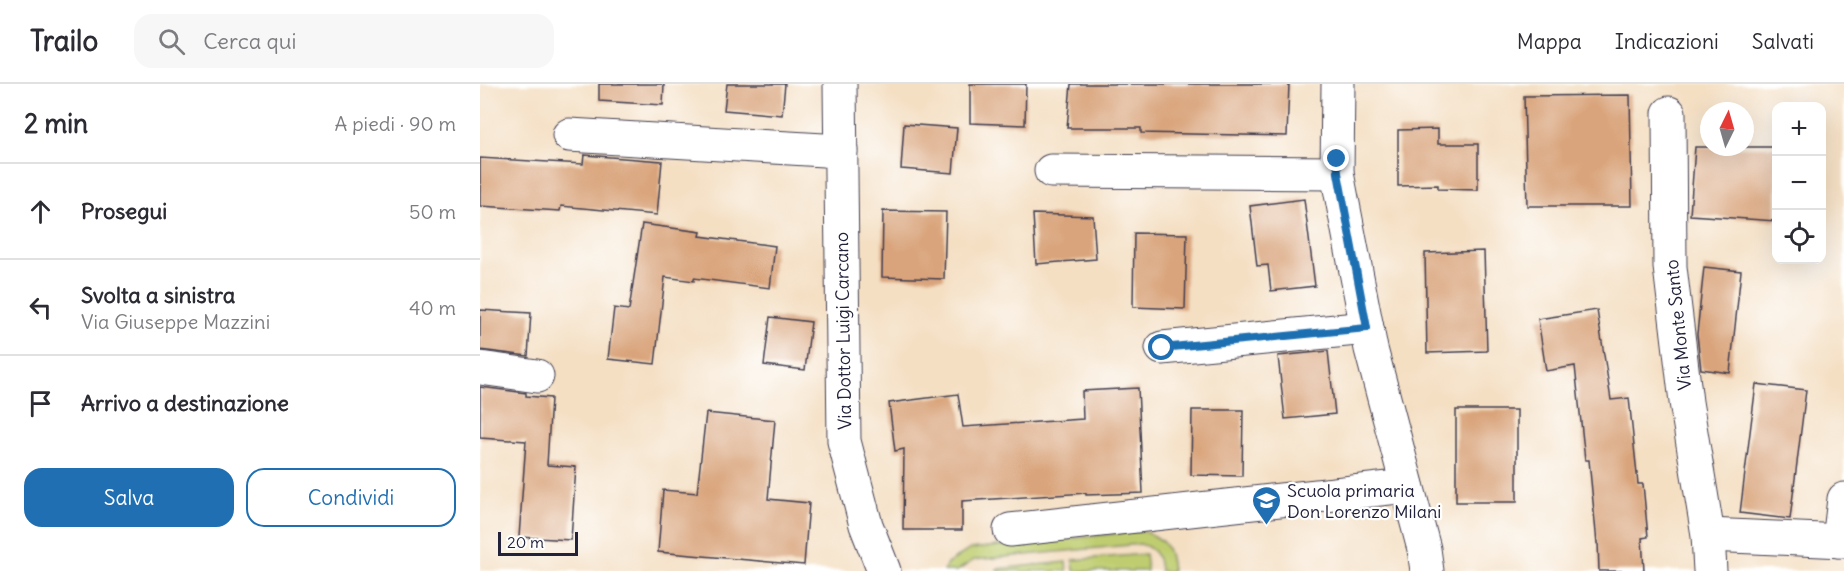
<!DOCTYPE html>
<html lang="it">
<head>
<meta charset="utf-8">
<style>
  body { margin:0; font-family:Delius,sans-serif; background:#f7f7f7; color:#2b2b33 }
  .controls { position:absolute; right:18px; top:18px; display:grid; overflow:hidden; border-radius:12px; box-shadow:0 6px 24px #0002 }
  .controls button { width:54px; height:54px; display:grid; place-items:center; padding:0; border:0; border-bottom:2px solid #e1e1e2; background:#fff; color:#2b2b33; font:30px sans-serif }
  .compass { position:absolute; left:1220px; top:18px; width:54px; height:54px; border-radius:50%; background:#fff; box-shadow:0 6px 24px #0002; rotate:5deg }
  .scale { position:absolute; left:18px; bottom:15px; width:80px; box-sizing:border-box; padding-left:6px; border:3px solid #22223b; border-top:0; font-size:16px; line-height:21px; white-space:nowrap; color:#22223b; -webkit-text-stroke:4px #fff; paint-order:stroke }
  .stop { position:absolute; width:18px; height:18px; margin:-14px; border:4px solid #1f6fb2; border-radius:50%; background:#fff }
  .stop.end { background:#1f6fb2; border-color:#fff; box-shadow:0 2px 6px #0008 }
  .list { margin:0; padding:0; list-style:none }
  h2 { display:flex; justify-content:space-between; align-items:center; height:78px; margin:0; padding:0 24px; font-size:26px }
  h2 small { font-size:20px; font-weight:400; color:#7c7c81 }
  .list li { display:grid; grid-template-columns:39px 1fr auto; gap:18px; align-items:center; box-sizing:border-box; height:96px; padding:0 24px; border-top:2px solid #e1e1e2 }
  .list b { display:block; font-size:22px; white-space:nowrap }
  .list p { margin:0; font-size:20px; white-space:nowrap; color:#7c7c81 }
  .list em { font-size:20px; font-style:normal; color:#7c7c81 }
  .actions { display:flex; gap:12px; padding:18px 24px }
  .actions a { flex:1; padding:14px 0; border:2px solid #1f6fb2; border-radius:18px; text-align:center; font-size:21px; color:#1f6fb2 }
  .actions .main { background:#1f6fb2; color:#fff }
  .icon { flex:none; width:33px; height:33px; fill:none; stroke:currentColor; stroke-width:2; stroke-linecap:round; stroke-linejoin:round }
  .map { position:relative; flex:none; width:1364px; height:487px; overflow:hidden }
  header { display:flex; align-items:center; gap:36px; box-sizing:border-box; height:84px; padding:0 30px; background:#fff; border-bottom:2px solid #e1e1e2 }
  header strong { font-size:28px }
  nav { display:flex; gap:33px; margin-inline-start:auto; font-size:21px }
  .search { width:420px; height:54px; background:#f7f7f7; display:flex; align-items:center; gap:15px; box-sizing:border-box; padding:0 21px; border-radius:18px; color:#7c7c81; font-size:22px }
  main { display:flex }
  aside { flex:1; background:#fff }
  .map>svg:first-child { display:block }
  .green { fill:#bfcd6f; stroke:#707855; stroke-width:1.5 }
  .building { fill:#d9a47c }
  .lines { fill:none; stroke-linecap:round; stroke-linejoin:round }
  .minor-casing { stroke:#423e4f; stroke-width:35 }
  .minor { stroke:#fff; stroke-width:33 }
  .route { stroke:#1f6fb2; stroke-width:8 }
  .labels { text-anchor:middle; dominant-baseline:central; stroke-width:4.5; stroke-linejoin:round; paint-order:stroke }
  .street-label { font-size:18px; fill:#22223b; stroke:#fff }
  .poi-label { font-size:18px; fill:#22223b; stroke:#fff; text-anchor:start }
</style>
</head>
<body>
<header>
<strong>Trailo</strong>
<div class="search"><svg class="icon" aria-label="search" viewBox="0 0 24 24"><circle cx="10" cy="10" r="6"/><path d="M15 15l6 6"/></svg>Cerca qui</div>
<nav><a>Mappa</a><a>Indicazioni</a><a>Salvati</a></nav>
</header>
<main>
<aside>
<h2>2 min<small>A piedi · 90 m</small></h2>
<ul class="list">
<li><svg class="icon" aria-label="ahead" viewBox="0 0 24 24"><path d="M12 20V5M6 11l6-6 6 6"/></svg><div><b>Prosegui</b></div><em>50 m</em></li>
<li><svg class="icon" aria-label="left" viewBox="0 0 24 24"><path d="M17 20v-9H6M10 6l-5 5 5 5"/></svg><div><b>Svolta a sinistra</b><p>Via Giuseppe Mazzini</p></div><em>40 m</em></li>
<li><svg class="icon" aria-label="arrive" viewBox="0 0 24 24"><path d="M6 21V4h12l-3 4 3 4H6"/></svg><div><b>Arrivo a destinazione</b></div></li>
</ul>
<div class="actions"><a class="main">Salva</a><a>Condividi</a></div>
</aside>
<div class="map">
<svg width="1364" height="487" viewBox="0 0 1364 487">
  <rect width="100%" height="100%" fill="#fff"/>
  <filter id="ink" filterUnits="userSpaceOnUse"><feTurbulence type="fractalNoise" baseFrequency=".0167" numOctaves="2"/><feDisplacementMap in="SourceGraphic" scale="12" xChannelSelector="R" yChannelSelector="G"/><feConvolveMatrix kernelMatrix="1 2 1 2 8 2 1 2 1" color-interpolation-filters="sRGB"/></filter>
  <filter id="wash" filterUnits="userSpaceOnUse"><feTurbulence type="fractalNoise" baseFrequency=".008" numOctaves="4" result="noise"/><feDisplacementMap in="SourceGraphic" scale="24" xChannelSelector="R" yChannelSelector="G"/><feGaussianBlur stdDeviation="1.35" result="paint"/><feColorMatrix in="noise" values="0 0 0 0 0 0 0 0 0 0 0 0 0 0 0 0 0 1.4 0 .05"/><feComposite in="paint" operator="in"/></filter>
  <g filter="url(#wash)">
    <rect width="100%" height="100%" fill="#f4dfc3"/>
    <!-- green -->
    <g class="green">
      <path d="M661 447C685 453 690 464 692 487H680C679 472 675 464 660 460L494 476 477 487H464L467 480 490 465Z"/>
      <polygon points="665,470 667,487 594,487 593,476"/>
      <polygon points="586,478 587,487 517,487 517,485"/>
    </g>
    <g id="blocks">
      <!-- building -->
      <g class="building">
        <polygon points="119,0 184,0 183,21 119,17"/>
        <polygon points="247,0 305,0 302,31 244,26"/>
        <polygon points="490,0 546,0 545,41 490,39"/>
        <polygon points="591,0 809,0 807,52 661,49 661,44 587,44"/>
        <polygon points="1150,11 1152,122 1047,122 1044,12"/>
        <polygon points="424,40 477,44 473,89 421,85"/>
        <polygon points="958,45 958,60 998,60 998,106 958,105 958,101 918,102 918,46"/>
        <polygon points="1215,63 1296,63 1296,137 1210,131"/>
        <polygon points="104,71 182,77 177,131 81,122 80,127 0,122 0,74 103,80"/>
        <polygon points="824,115 835,202 791,207 788,181 777,182 770,122"/>
        <polygon points="403,127 466,128 464,195 402,193"/>
        <polygon points="553,130 613,132 616,175 556,180"/>
        <polygon points="162,140 221,148 220,152 295,162 290,204 214,194 214,197 185,193 175,280 128,275 134,224 149,226"/>
        <polygon points="654,149 707,150 705,225 653,223"/>
        <polygon points="1004,167 1007,267 947,269 945,169"/>
        <polygon points="1224,183 1261,187 1250,289 1221,285 1217,250"/>
        <polygon points="0,226 51,229 48,272 0,266"/>
        <polygon points="1117,226 1131,316 1149,314 1158,400 1163,400 1168,453 1162,454 1164,487 1119,487 1118,458 1117,459 1109,376 1105,376 1095,282 1066,287 1058,235"/>
        <polygon points="290,233 331,238 325,286 284,281"/>
        <polygon points="848,267 855,330 805,335 798,272"/>
        <polygon points="1276,300 1326,306 1310,435 1260,429"/>
        <polygon points="0,303 46,309 46,312 71,314 67,381 96,383 91,456 39,453 46,357 0,354"/>
        <polygon points="658,304 663,409 606,411 606,409 482,417 482,446 423,446 424,365 415,367 409,319 478,310 483,343 603,335 602,307"/>
        <polygon points="712,326 763,326 762,392 711,391"/>
        <rect x="976" y="326" width="61" height="92"/>
        <polygon points="226,329 295,336 288,415 329,419 324,481 178,468 183,406 217,409"/>
      </g>
    </g>
  </g>
  <g filter="url(#ink)">
    <use href="#blocks" fill-opacity="0" stroke="#423e4f" stroke-width="1.5"/>
    <g class="lines">
      <defs>
        <g id="minor">
          <polyline points="360,0 364,357 386,441 404,487"/>
          <polyline points="858,0 857,89 891,265 944,465 947,487"/>
          <polyline points="1189,29 1190,183 1206,318 1228,451 1230,487"/>
          <polyline points="89,51 361,67"/>
          <polyline points="571,87 857,89"/>
          <polyline points="682,264 887,244"/>
          <polyline points="0,284 57,292"/>
          <polyline points="530,446 927,402"/>
          <polyline points="1228,451 1364,457"/>
          <polyline points="1359,457 1364,415"/>
        </g>
      </defs>
      <!-- minor casing -->
      <use href="#minor" class="minor-casing"/>
      <!-- minor -->
      <use href="#minor" class="minor"/>
    </g>
  </g>
  <g class="lines" filter="url(#ink)">
    <!-- route -->
    <polyline class="route" points="682,264 887,244 858,89 857,75"/>
  </g>
  <!-- icons -->
  <defs>
    <symbol id="school-pin" viewBox="-11 -11 22 30"><path d="M0 17L-7.5 6A9.5 9.5 0 1 1 7.5 6Z" fill="#1f6fb2" stroke="#fff"/><path d="M0-5L7-2L0 1L-7-2ZM-4 1L0 2.5L4 1V4Q0 6-4 4Z" fill="#fff"/></symbol>
  </defs>
  <g fill-rule="evenodd">
    <use href="#school-pin" x="770" y="400" width="33" height="45"/>
  </g>
  <g class="labels">
    <!-- street labels -->
    <g class="street-label">
      <text transform="translate(1198 241) rotate(-96)">Via Monte Santo</text>
      <text transform="translate(363 247) rotate(-91)">Via Dottor Luigi Carcano</text>
    </g>
    <!-- poi labels -->
    <g class="poi-label">
      <text x="807" y="406">Scuola primaria<tspan x="807" dy="21">Don Lorenzo Milani</tspan></text>
    </g>
  </g>
</svg>
<div class="controls">
<button>+</button>
<button>−</button>
<button><svg class="icon" aria-label="locate" viewBox="0 0 24 24"><circle cx="12" cy="12" r="6"/><path d="M12 2v4M12 18v4M2 12h4M18 12h4"/></svg></button>
</div>
<svg class="compass" viewBox="-18 -18 36 36"><path d="M0-13l5 13h-10z" fill="#e53935"/><path d="M0 13l5-13h-10z" fill="#7c7c81"/></svg>
<div class="scale">20 m</div>
<div class="stop" style="left:682px;top:264px"></div>
<div class="stop end" style="left:857px;top:75px"></div>
</div>
</main>
</body>
</html>
